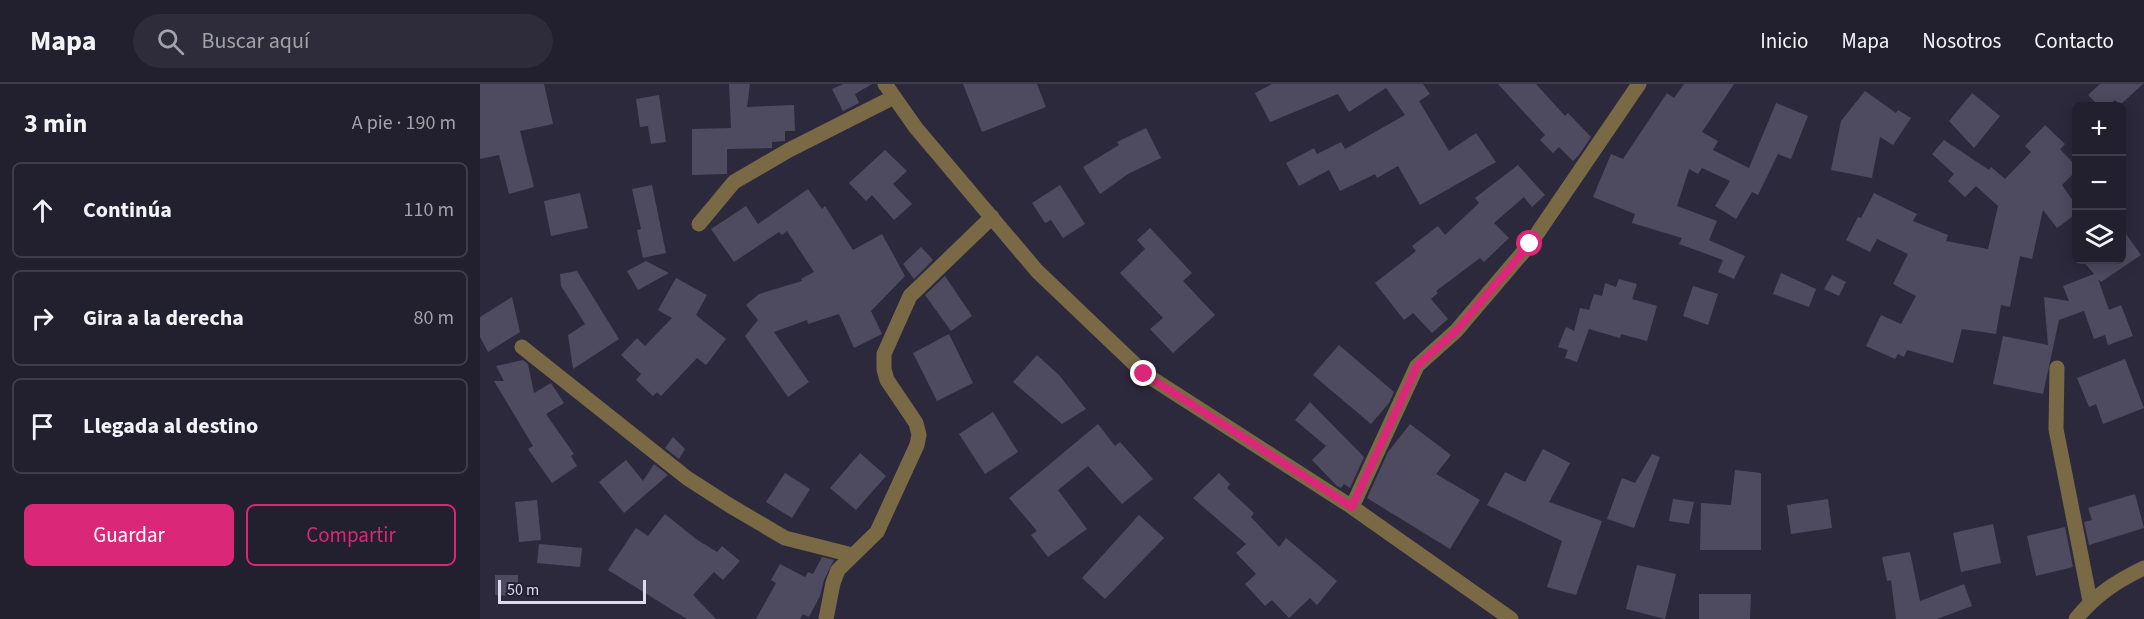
<!DOCTYPE html>
<html lang="es">
<head>
<meta charset="utf-8">
<style>
  body { margin:0; font-family:"Source Sans 3",sans-serif; background:#2e2c3a; color:#f1f3f6 }
  .controls { position:absolute; right:18px; top:18px; display:grid; overflow:hidden; border-radius:9px; box-shadow:0 3px 15px #0003 }
  .controls button { width:54px; height:54px; display:grid; place-items:center; padding:0; border:0; border-bottom:2px solid #3f3d4a; background:#221f2e; color:#f1f3f6; font:30px sans-serif }
  .scale { position:absolute; left:18px; bottom:15px; width:148px; box-sizing:border-box; padding-left:6px; border:3px solid #dddbe9; border-top:0; font-size:16px; line-height:21px; white-space:nowrap; color:#dddbe9; -webkit-text-stroke:4px #231f33; paint-order:stroke }
  .stop { position:absolute; width:18px; height:18px; margin:-14px; border:4px solid #db2777; border-radius:50%; background:#fff }
  .stop.end { background:#db2777; border-color:#fff; box-shadow:0 2px 6px #0008 }
  .list { margin:0; padding:0; list-style:none }
  h2 { display:flex; justify-content:space-between; align-items:center; height:78px; margin:0; padding:0 24px; font-size:26px }
  h2 small { font-size:20px; font-weight:400; color:#a2a2aa }
  .list li { display:grid; grid-template-columns:39px 1fr auto; gap:18px; align-items:center; box-sizing:border-box; height:96px; margin:0 12px 12px; padding:0 12px; border:2px solid #3f3d4a; border-radius:9px }
  .list b { display:block; font-size:22px; white-space:nowrap }
  .list em { font-size:20px; font-style:normal; color:#a2a2aa }
  .actions { display:flex; gap:12px; padding:18px 24px }
  .actions a { flex:1; padding:14px 0; border:2px solid #db2777; border-radius:9px; text-align:center; font-size:21px; color:#db2777 }
  .actions .main { background:#db2777; color:#fff }
  .icon { flex:none; width:33px; height:33px; fill:none; stroke:currentColor; stroke-width:2; stroke-linecap:round; stroke-linejoin:round }
  .map { position:relative; flex:none; width:1664px; height:535px; overflow:hidden }
  header { display:flex; align-items:center; gap:36px; box-sizing:border-box; height:84px; padding:0 30px; background:#221f2e; border-bottom:2px solid #3f3d4a }
  header strong { font-size:28px }
  nav { display:flex; gap:33px; margin-inline-start:auto; font-size:21px }
  .search { width:420px; height:54px; background:#2e2c3a; display:flex; align-items:center; gap:15px; box-sizing:border-box; padding:0 21px; border-radius:33px; color:#a2a2aa; font-size:22px }
  main { display:flex }
  aside { flex:1; background:#221f2e }
  .map>svg:first-child { display:block }
  .building { fill:#4e4a60 }
  .lines { fill:none; stroke-linecap:round; stroke-linejoin:round }
  .minor { stroke:#796945; stroke-width:15 }
  .route { stroke:#db2777; stroke-width:8 }
</style>
</head>
<body>
<header>
<strong>Mapa</strong>
<div class="search"><svg class="icon" aria-label="search" viewBox="0 0 24 24"><circle cx="10" cy="10" r="6"/><path d="M15 15l6 6"/></svg>Buscar aquí</div>
<nav><a>Inicio</a><a>Mapa</a><a>Nosotros</a><a>Contacto</a></nav>
</header>
<main>
<aside>
<h2>3 min<small>A pie · 190 m</small></h2>
<ul class="list">
<li><svg class="icon" aria-label="ahead" viewBox="0 0 24 24"><path d="M12 20V5M6 11l6-6 6 6"/></svg><div><b>Continúa</b></div><em>110 m</em></li>
<li><svg class="icon" aria-label="right" viewBox="0 0 24 24"><path d="M7 20v-9h11M14 6l5 5-5 5"/></svg><div><b>Gira a la derecha</b></div><em>80 m</em></li>
<li><svg class="icon" aria-label="arrive" viewBox="0 0 24 24"><path d="M6 21V4h12l-3 4 3 4H6"/></svg><div><b>Llegada al destino</b></div></li>
</ul>
<div class="actions"><a class="main">Guardar</a><a>Compartir</a></div>
</aside>
<div class="map">
<svg width="1664" height="535" viewBox="0 0 1664 535">
  <rect width="100%" height="100%" fill="#2d293d"/>
  <!-- building -->
  <g class="building">
    <polygon points="0,0 64,0 73,40 40,47 54,103 29,110 19,71 0,75"/>
    <polygon points="249,0 270,0 267,23 314,21 315,47 305,47 305,57 292,58 292,64 247,65 247,90 212,91 212,45 251,44"/>
    <polygon points="363,0 392,0 375,10 379,19 363,27 352,5"/>
    <polygon points="483,0 557,0 566,23 502,48"/>
    <polygon points="792,0 943,0 950,10 939,17 969,67 996,49 1016,78 940,121 918,82 897,94 895,90 860,107 849,86 819,102 806,79 834,64 837,70 861,58 865,65 925,31 906,4 869,28 858,10 790,38 775,9"/>
    <polygon points="1018,0 1056,0 1085,32 1088,29 1111,53 1099,71 1093,77 1079,63 1073,69 1060,56 1065,51"/>
    <polygon points="1204,0 1254,0 1222,48 1238,57 1233,66 1269,84 1296,19 1328,32 1311,75 1298,70 1278,111 1272,108 1256,135 1235,122 1250,97 1222,84 1218,90 1209,85 1197,122 1237,137 1229,156 1265,172 1254,195 1238,188 1243,176 1199,160 1202,154 1152,139 1155,130 1113,113 1131,70 1143,75 1187,9 1194,14"/>
    <polygon points="1620,0 1663,0 1640,21 1635,16 1627,22 1619,22 1608,11"/>
    <polygon points="1385,7 1416,29 1418,26 1431,34 1413,61 1400,53 1392,94 1351,86 1361,37"/>
    <polygon points="1492,9 1520,32 1494,64 1469,37"/>
    <polygon points="179,11 186,58 171,60 168,42 160,43 156,15"/>
    <polygon points="1565,41 1585,60 1580,65 1596,82 1596,87 1582,101 1596,121 1596,130 1577,144 1563,126 1552,175 1540,172 1530,223 1521,221 1516,250 1482,245 1473,279 1427,266 1424,273 1418,270 1415,275 1386,262 1401,231 1421,240 1436,212 1413,200 1428,170 1397,155 1390,168 1366,156 1378,133 1381,134 1394,109 1437,130 1433,137 1468,151 1466,157 1508,165 1518,122 1496,102 1485,113 1468,97 1474,90 1452,70 1464,56 1509,86 1511,83 1525,95 1551,68 1545,62"/>
    <polygon points="666,44 681,74 648,90 620,110 603,83 639,61 637,58"/>
    <polygon points="405,66 427,87 413,100 432,120 414,136 392,111 386,117 369,99"/>
    <polygon points="1038,81 1065,111 1052,123 1044,113 1014,139 1029,154 1004,178 1000,174 956,207 958,209 951,215 968,235 952,249 933,229 924,236 895,199 936,167 932,162 958,142 965,151 999,119 995,114"/>
    <polygon points="172,101 186,169 163,174 157,146 161,145 152,105"/>
    <polygon points="580,101 605,140 583,154 571,136 565,139 552,119"/>
    <polygon points="328,105 342,125 345,122 373,166 402,150 425,192 391,227 402,250 374,264 359,230 328,240 327,236 294,248 329,298 308,313 265,252 278,236 266,221 279,210 322,197 321,195 334,188 307,147 302,151 299,148 254,178 231,145 266,122 278,140"/>
    <polygon points="100,109 108,144 71,152 64,117"/>
    <polygon points="1641,143 1661,171 1621,198 1618,195 1629,226 1641,221 1653,252 1628,261 1625,251 1614,255 1604,227 1579,236 1563,310 1513,300 1523,252 1568,261 1564,213 1589,217 1583,202 1614,190 1602,176 1641,176"/>
    <polygon points="670,144 712,189 703,197 735,231 693,269 670,245 683,234 640,189 665,165 657,156"/>
    <polygon points="441,163 453,176 434,195 423,180"/>
    <polygon points="166,177 189,189 158,206 147,187"/>
    <polygon points="97,187 139,255 93,285 88,251 105,240 81,202 80,190"/>
    <polygon points="1301,189 1336,205 1329,223 1293,210"/>
    <polygon points="1352,191 1366,198 1359,212 1344,205"/>
    <polygon points="465,192 492,232 471,247 445,211"/>
    <polygon points="196,194 227,211 216,231 246,255 226,281 217,274 181,312 177,308 173,312 156,296 161,290 141,271 157,254 165,262 192,234 178,226"/>
    <polygon points="1139,195 1157,200 1152,215 1177,222 1167,257 1141,250 1140,254 1109,245 1097,278 1085,274 1088,266 1078,263 1086,243 1094,247 1100,224 1109,226 1114,210 1122,212 1125,199 1136,203"/>
    <polygon points="1213,202 1238,210 1228,241 1203,232"/>
    <polygon points="32,213 40,248 8,268 0,253 0,233"/>
    <polygon points="469,250 493,299 457,317 433,269"/>
    <polygon points="859,261 914,308 909,319 891,340 833,291"/>
    <polygon points="557,271 579,291 606,325 582,340 533,298"/>
    <polygon points="1645,275 1664,324 1623,340 1616,320 1609,323 1597,294"/>
    <polygon points="43,276 48,280 54,309 71,299 84,319 66,330 94,370 91,372 97,382 72,399 48,365 53,362 14,297 24,297 16,282"/>
    <polygon points="830,318 884,373 870,404 864,400 861,404 857,402 832,376 846,362 815,336"/>
    <polygon points="513,328 538,368 505,390 479,350"/>
    <polygon points="618,340 635,362 640,358 673,395 642,420 608,382 578,406 607,445 568,473 551,451 557,447 529,414"/>
    <polygon points="930,340 971,371 956,390 1000,416 970,465 887,414 908,368"/>
    <polygon points="193,353 205,365 199,375 185,364"/>
    <polygon points="1063,365 1090,379 1069,418 1122,437 1096,511 1067,503 1082,457 1007,421 1025,388 1045,398"/>
    <polygon points="380,369 406,392 376,426 350,404"/>
    <polygon points="1172,370 1180,373 1154,444 1127,435 1142,394 1155,399"/>
    <polygon points="146,376 163,397 174,380 188,391 144,429 119,398"/>
    <polygon points="1255,386 1281,389 1281,466 1220,466 1221,419 1251,421"/>
    <polygon points="305,389 330,405 312,434 286,418"/>
    <polygon points="739,389 750,400 747,404 774,429 771,433 799,463 806,454 857,497 837,521 830,514 809,534 792,516 785,522 765,500 776,490 756,469 766,460 713,414"/>
    <polygon points="1655,410 1664,444 1609,461 1604,438 1612,436 1608,424"/>
    <polygon points="1193,415 1214,418 1209,440 1189,437"/>
    <polygon points="1348,415 1352,444 1311,450 1307,421"/>
    <polygon points="57,416 61,456 39,458 35,418"/>
    <polygon points="185,430 216,455 237,468 242,462 260,477 243,496 234,488 213,511 236,535 207,535 128,486 156,444 168,452"/>
    <polygon points="659,431 684,454 625,515 602,494"/>
    <polygon points="1513,440 1521,479 1481,488 1473,449"/>
    <polygon points="1585,443 1593,483 1556,492 1547,452"/>
    <polygon points="59,460 102,464 100,483 57,479"/>
    <polygon points="1430,468 1440,517 1484,500 1492,522 1457,535 1416,535 1411,496 1407,497 1402,473"/>
    <polygon points="342,473 354,476 344,496 340,512 329,533 323,530 320,535 276,535 296,499 291,496 300,480 325,493 328,488 333,490"/>
    <polygon points="1157,481 1196,490 1185,535 1146,525"/>
    <polygon points="15,491 38,491 38,512 15,511"/>
    <polygon points="1219,510 1271,510 1270,535 1219,535"/>
  </g>
  <g class="lines">
    <!-- minor -->
    <g class="minor">
      <polyline points="405,0 436,44 557,187 665,290 872,423 1031,535"/>
      <polyline points="219,140 254,98 309,66 414,13"/>
      <polyline points="42,263 207,394 249,421 305,454 372,471"/>
      <polyline points="1577,284 1576,345 1610,517"/>
      <polyline points="872,423 937,282 976,247 1050,160 1159,0"/>
      <polyline points="346,535 353,499 358,486 397,448 437,361 439,351 436,339 407,296 404,285 404,270 430,212 512,133"/>
      <path d="M1596 535C1615 511 1637 497 1664 484"/>
    </g>
  </g>
  <g class="lines">
    <!-- route -->
    <polyline class="route" points="664,290 872,423 937,282 976,247 1050,160"/>
  </g>
</svg>
<div class="controls">
<button>+</button>
<button>−</button>
<button><svg class="icon" aria-label="layers" viewBox="0 0 24 24"><path d="M12 4l9 5-9 5-9-5zM3 14l9 5 9-5"/></svg></button>
</div>
<div class="scale">50 m</div>
<div class="stop" style="left:1050px;top:160px"></div>
<div class="stop end" style="left:664px;top:290px"></div>
</div>
</main>
</body>
</html>
